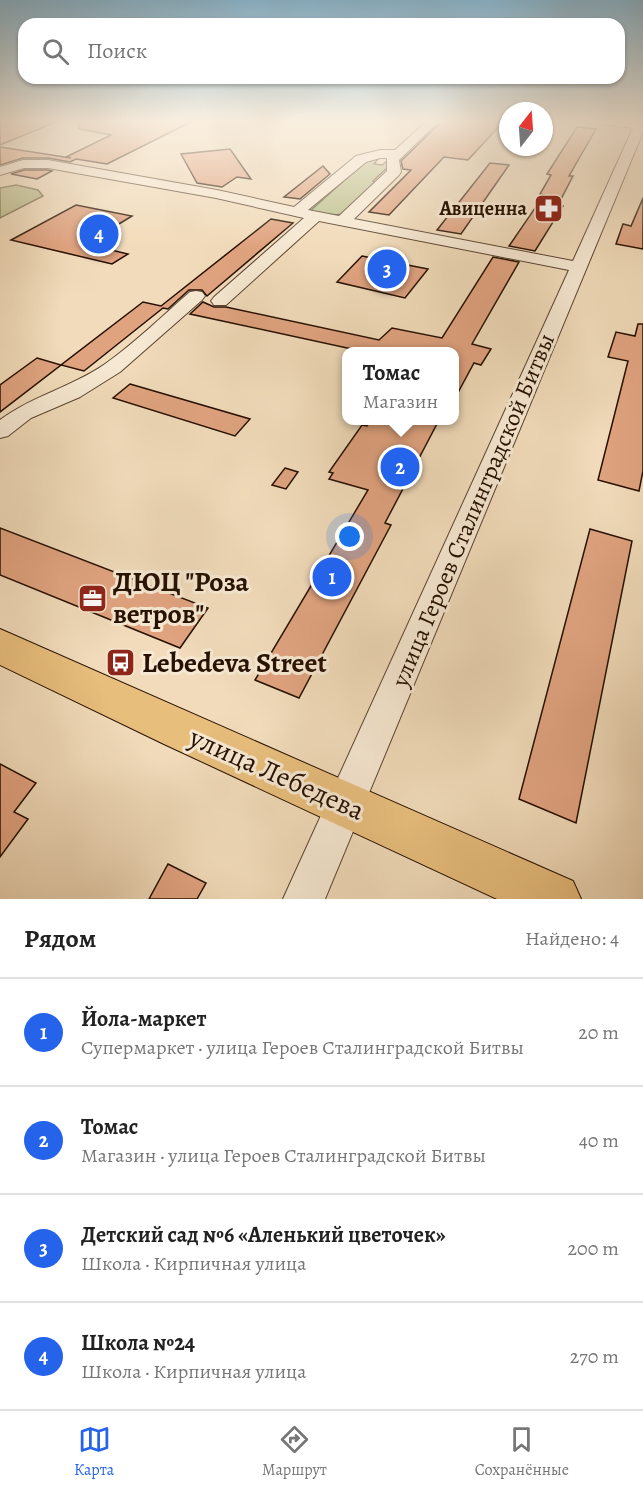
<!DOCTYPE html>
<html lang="ru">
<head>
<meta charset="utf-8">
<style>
  body { margin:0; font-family:Alegreya,serif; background:#f6f6f6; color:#222 }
  .compass { position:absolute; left:499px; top:102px; width:54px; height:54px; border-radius:50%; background:#fff; box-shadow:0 2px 4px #0004; rotate:17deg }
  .you { position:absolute; left:350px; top:537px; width:21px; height:21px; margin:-15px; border:4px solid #fff; border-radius:50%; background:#1a73e8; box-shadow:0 0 0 9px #1a73e833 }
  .badge { display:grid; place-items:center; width:39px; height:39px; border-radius:50%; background:#2563eb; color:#fff; font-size:20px; font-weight:700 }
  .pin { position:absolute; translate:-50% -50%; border:3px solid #fff; box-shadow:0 2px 6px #0006 }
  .popup { position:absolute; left:342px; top:347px; width:117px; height:78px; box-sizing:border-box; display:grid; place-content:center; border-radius:12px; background:#fff; filter:drop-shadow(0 2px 4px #0005); font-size:20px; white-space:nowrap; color:#767676 }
  .popup b { font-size:22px; color:#222 }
  .popup::after { content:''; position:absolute; left:50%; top:100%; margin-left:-12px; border:12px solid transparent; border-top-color:#fff }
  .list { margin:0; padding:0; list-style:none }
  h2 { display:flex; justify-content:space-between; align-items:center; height:78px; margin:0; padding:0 24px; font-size:26px }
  h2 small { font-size:20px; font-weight:400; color:#767676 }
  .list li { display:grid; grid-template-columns:39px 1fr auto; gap:18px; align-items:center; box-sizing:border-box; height:108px; padding:0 24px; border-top:2px solid #e0e0e0 }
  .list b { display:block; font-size:22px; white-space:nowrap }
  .list p { margin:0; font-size:20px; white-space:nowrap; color:#767676 }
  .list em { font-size:20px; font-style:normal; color:#767676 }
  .icon { flex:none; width:33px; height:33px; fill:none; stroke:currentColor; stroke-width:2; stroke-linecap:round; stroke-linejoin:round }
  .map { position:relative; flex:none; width:643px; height:899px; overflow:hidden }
  .search { position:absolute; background:#fff; box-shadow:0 2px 4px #0004; left:18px; right:18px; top:18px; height:66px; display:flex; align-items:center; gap:15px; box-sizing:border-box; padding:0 21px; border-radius:18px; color:#767676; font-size:22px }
  .sheet { height:510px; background:#fff }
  nav { display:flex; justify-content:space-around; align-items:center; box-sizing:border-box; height:84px; border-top:2px solid #e0e0e0; background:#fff; font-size:16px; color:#767676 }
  nav a { display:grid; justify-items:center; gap:3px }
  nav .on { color:#2563eb }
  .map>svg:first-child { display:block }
  .green { fill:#bcc08e; stroke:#716848; stroke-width:1.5 }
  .building { fill:#e0a380; stroke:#261001; stroke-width:1.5 }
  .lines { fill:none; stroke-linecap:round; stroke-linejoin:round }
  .minor-casing { stroke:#59432f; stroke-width:2 }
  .major-casing { stroke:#261001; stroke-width:2 }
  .minor { fill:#f6e8d2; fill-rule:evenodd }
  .major { fill:#e8be7d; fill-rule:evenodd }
  .labels { text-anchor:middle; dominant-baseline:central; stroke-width:6; stroke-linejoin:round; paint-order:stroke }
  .far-poi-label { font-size:20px; font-weight:bold; fill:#261001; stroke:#f6e8d2; text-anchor:end }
  .street-label { font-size:24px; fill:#261001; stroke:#f6e8d2 }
  .near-poi-label { font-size:28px; font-weight:bold; fill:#261001; stroke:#f6e8d2; text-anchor:start }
  .near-street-label { font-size:28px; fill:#261001; stroke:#f6e8d2 }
</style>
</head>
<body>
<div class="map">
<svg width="643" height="899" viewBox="0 0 643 899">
  <rect width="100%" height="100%" fill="#f1dbba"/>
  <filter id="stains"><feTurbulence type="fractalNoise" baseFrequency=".00333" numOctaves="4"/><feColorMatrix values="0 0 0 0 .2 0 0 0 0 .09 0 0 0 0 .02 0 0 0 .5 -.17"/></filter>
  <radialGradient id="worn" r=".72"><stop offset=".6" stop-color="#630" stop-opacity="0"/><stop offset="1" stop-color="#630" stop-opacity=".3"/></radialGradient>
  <!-- green -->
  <g class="green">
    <path d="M372 158 378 159 374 164 382 165 387 161 389 166 373 181 378 184C349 212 352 221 310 211L366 161Z"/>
    <polygon points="16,185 38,190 43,196 0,218 0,188"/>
  </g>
  <!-- building -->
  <g class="building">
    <polygon points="0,121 56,121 56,122 0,145"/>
    <polygon points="79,121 193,121 107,164 76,159 70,162 48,158 23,158 0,165 0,147 71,158 66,157 111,135 79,129"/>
    <polygon points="442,121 504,121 468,160 444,157 389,215 369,212 411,170 403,169 401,161"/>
    <polygon points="577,127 596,129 569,176 573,176 558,205 563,206 535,251 509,246 544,195 540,194 551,175 547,174"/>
    <polygon points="230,149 251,179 237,177 222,187 197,183 181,154"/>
    <polygon points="490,163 509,165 461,234 437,230"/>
    <polygon points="323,166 330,174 300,199 284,197"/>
    <polygon points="24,170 48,170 52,171 37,179 11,174"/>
    <polygon points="643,198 643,249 616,244 623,224 631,226"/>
    <polygon points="76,205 132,216 86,244 128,254 112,264 11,240"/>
    <polygon points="271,219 293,223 207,296 202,290 189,290 168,309 163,308 84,371 61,365 143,302 161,306"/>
    <polygon points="362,256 382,260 428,269 405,298 337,282"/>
    <polygon points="493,257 519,262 472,344 491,349 481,365 474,363 454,400 454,351 361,351 190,314 203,302 214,307 226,307 379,340 392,328 442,338"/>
    <polygon points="638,324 643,324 643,471 639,491 598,480 628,361 608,357 616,332 635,336"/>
    <polygon points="37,358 61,365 0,412 0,385"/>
    <polygon points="130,384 250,419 235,436 113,398"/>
    <polygon points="371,420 439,420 385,523 391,525 299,698 255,680 368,490 329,479 333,473 329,472 362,425 367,426"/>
    <polygon points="285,468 298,472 286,489 272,485"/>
    <polygon points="0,528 208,608 180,648 0,575"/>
    <polygon points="590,529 632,541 576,823 519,799"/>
    <polygon points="0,764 36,783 14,812 28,819 0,857"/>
    <polygon points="168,864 206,883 197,899 149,899"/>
  </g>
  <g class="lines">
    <defs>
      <g id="minor">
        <path d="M427 121H439L399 160 401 172 399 175 354 219 573 261 633 128 599 124 594 121H643V132L325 899H283L569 270 319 221 226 305H214L211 301 214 297 304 218 216 198 48 168H24L0 175V167L23 160H48L217 190 294 207 356 156 380 150H395ZM380 158H387V171L339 216 308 210 366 162Z"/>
        <path d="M196 291 202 292 205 296 202 300 120 372 80 397 31 418 8 436 0 438V420C32 396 72 387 105 364 135 343 162 316 190 292Z"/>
      </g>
      <polygon id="major" points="0,629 573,881 581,899 497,899 164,744 0,665"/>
    </defs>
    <!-- minor casing -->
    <use href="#minor" class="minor-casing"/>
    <!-- major casing -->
    <use href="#major" class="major-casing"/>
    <!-- minor -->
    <use href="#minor" class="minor"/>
    <!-- major -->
    <use href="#major" class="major"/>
  </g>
  <!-- sky -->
  <linearGradient id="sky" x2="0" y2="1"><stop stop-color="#89b7d1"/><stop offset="0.49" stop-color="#f9efe0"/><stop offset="1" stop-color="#f9efe0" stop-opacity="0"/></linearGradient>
  <rect width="643" height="247" fill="url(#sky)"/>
  <!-- icons -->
  <defs>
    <symbol id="pharmacy-square" viewBox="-11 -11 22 22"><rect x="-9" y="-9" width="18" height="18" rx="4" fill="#8f2418" stroke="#f6e8d2"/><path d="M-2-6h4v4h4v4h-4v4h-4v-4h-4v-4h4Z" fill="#fff"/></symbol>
    <symbol id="office-square" viewBox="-11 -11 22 22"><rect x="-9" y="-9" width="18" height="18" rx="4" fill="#8f2418" stroke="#f6e8d2"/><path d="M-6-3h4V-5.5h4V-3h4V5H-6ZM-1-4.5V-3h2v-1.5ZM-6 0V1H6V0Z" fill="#fff"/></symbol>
    <symbol id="bus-square" viewBox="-11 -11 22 22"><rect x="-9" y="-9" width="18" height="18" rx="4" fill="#8f2418" stroke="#f6e8d2"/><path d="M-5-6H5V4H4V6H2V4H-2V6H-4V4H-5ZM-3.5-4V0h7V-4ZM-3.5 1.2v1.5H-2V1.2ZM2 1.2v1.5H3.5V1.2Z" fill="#fff"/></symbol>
  </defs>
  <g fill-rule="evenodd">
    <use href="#pharmacy-square" x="532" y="192" width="33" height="33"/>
    <use href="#office-square" x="76" y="582" width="33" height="33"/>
    <use href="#bus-square" x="104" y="646" width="33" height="33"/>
  </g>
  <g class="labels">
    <!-- far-poi labels -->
    <g class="far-poi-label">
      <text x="527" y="208">Авиценна</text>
    </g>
    <!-- street labels -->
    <g class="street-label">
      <text transform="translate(473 510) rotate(-67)">улица Героев Сталинградской Битвы</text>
    </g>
    <!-- near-poi labels -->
    <g class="near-poi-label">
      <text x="113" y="582">ДЮЦ "Роза<tspan x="113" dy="32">ветров"</tspan></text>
      <text x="142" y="663">Lebedeva Street</text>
    </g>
    <!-- near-street labels -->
    <g class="near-street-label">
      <text transform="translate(277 774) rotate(24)">улица Лебедева</text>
    </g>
  </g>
  <rect width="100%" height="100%" filter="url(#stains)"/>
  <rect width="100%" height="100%" fill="url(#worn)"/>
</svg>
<svg class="compass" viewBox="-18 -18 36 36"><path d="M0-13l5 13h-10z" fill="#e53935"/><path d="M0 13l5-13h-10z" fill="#767676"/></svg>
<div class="you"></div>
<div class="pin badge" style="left:332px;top:577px">1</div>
<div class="pin badge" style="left:400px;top:467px">2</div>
<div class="popup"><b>Томас</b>Магазин</div>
<div class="pin badge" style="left:387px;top:269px">3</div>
<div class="pin badge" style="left:99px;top:234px">4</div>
<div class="search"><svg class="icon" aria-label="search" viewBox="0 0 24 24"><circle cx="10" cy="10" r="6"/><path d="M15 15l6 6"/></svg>Поиск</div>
</div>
<section class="sheet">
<h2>Рядом<small>Найдено: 4</small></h2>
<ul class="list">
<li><span class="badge">1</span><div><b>Йола-маркет</b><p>Супермаркет · улица Героев Сталинградской Битвы</p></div><em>20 m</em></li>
<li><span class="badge">2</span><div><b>Томас</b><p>Магазин · улица Героев Сталинградской Битвы</p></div><em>40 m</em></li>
<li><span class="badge">3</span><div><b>Детский сад №6 «Аленький цветочек»</b><p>Школа · Кирпичная улица</p></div><em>200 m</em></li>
<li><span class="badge">4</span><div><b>Школа №24</b><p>Школа · Кирпичная улица</p></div><em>270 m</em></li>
</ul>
</section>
<nav>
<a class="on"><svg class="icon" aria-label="map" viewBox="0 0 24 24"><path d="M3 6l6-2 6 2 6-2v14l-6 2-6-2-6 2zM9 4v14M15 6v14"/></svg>Карта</a>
<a><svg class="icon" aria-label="directions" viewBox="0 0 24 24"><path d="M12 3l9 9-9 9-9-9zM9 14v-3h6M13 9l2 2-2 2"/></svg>Маршрут</a>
<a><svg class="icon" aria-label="saved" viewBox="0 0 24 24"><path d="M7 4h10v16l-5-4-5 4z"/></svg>Сохранённые</a>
</nav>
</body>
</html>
